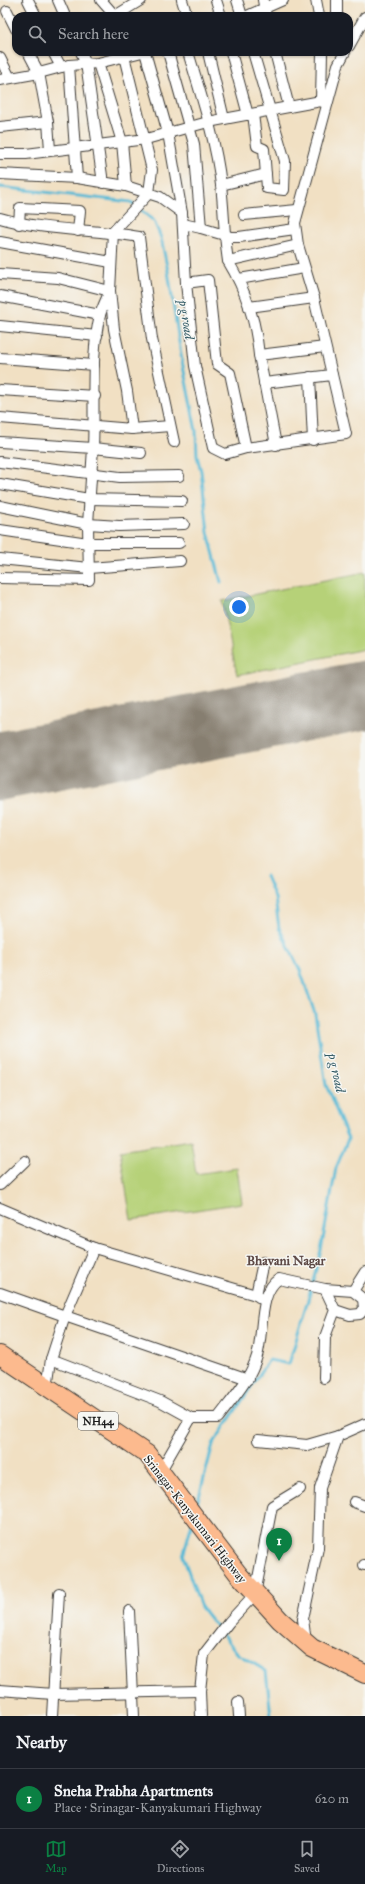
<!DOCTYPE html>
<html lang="en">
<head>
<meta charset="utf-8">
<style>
  body { margin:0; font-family:"IM FELL Great Primer",serif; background:#242831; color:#f1f3f6 }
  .you { position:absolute; left:239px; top:607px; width:14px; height:14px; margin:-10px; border:3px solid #fff; border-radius:50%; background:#1a73e8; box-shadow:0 0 0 6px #1a73e833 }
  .badge { display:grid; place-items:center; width:26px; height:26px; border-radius:50%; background:#0b8043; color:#fff; font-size:13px; font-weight:700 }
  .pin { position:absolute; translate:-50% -33px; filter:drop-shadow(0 1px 2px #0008) }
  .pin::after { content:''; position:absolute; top:21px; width:14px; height:12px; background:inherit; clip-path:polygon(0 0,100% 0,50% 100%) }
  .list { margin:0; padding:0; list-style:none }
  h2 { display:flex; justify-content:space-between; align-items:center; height:52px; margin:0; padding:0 16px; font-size:17px }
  h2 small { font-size:13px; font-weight:400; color:#9ea1a6 }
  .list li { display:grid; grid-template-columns:26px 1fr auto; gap:12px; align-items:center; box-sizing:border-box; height:60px; padding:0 16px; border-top:1px solid #363941 }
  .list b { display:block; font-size:15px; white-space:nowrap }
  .list p { margin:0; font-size:13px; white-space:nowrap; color:#9ea1a6 }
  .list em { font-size:13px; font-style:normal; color:#9ea1a6 }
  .icon { flex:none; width:22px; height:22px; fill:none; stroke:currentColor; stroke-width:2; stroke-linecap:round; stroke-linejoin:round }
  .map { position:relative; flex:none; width:365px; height:1716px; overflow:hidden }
  .search { position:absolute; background:#171b24; box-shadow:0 1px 3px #0004; left:12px; right:12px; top:12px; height:44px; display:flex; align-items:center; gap:10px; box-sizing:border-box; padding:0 14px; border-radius:12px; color:#9ea1a6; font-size:15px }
  .sheet { height:112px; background:#171b24 }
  nav { display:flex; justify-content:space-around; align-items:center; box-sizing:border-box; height:56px; border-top:1px solid #363941; background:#171b24; font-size:11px; color:#9ea1a6 }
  nav a { display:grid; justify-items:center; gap:2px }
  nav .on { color:#0b8043 }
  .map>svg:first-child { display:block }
  .green { fill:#b6d178; stroke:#69764a }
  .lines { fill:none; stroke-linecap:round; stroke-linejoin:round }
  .stream { stroke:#56b9d5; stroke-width:3 }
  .runway { stroke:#867e70; stroke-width:69 }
  .street-casing { stroke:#3c3935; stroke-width:12 }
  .highway-casing { stroke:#3c3935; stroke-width:20 }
  .street { stroke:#fff; stroke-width:10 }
  .highway { stroke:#fcba8e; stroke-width:18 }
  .labels { text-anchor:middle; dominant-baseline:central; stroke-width:3; stroke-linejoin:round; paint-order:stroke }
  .shield { fill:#f6f6f2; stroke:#5d5d5c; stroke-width:1 }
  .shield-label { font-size:11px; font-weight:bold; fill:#1c1c1c }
  .street-label { font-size:12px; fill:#1c1c1c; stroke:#f6f6f2 }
  .water-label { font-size:13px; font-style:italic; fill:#335b66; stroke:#f6f6f2 }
  .neighbourhood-label { font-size:13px; font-weight:bold; fill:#5d4946; stroke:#f6f6f2 }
</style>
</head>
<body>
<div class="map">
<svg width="365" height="1716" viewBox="0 0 365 1716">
  <rect width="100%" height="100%" fill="#f6f6f2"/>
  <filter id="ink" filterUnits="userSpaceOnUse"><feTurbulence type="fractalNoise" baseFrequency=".025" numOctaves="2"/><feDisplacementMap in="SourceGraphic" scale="8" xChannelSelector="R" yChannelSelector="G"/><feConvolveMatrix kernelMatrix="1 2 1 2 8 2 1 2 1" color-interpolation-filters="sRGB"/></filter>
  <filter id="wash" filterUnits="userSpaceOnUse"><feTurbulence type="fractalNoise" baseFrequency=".012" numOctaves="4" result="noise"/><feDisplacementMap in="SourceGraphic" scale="16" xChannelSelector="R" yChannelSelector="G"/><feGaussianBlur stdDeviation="0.9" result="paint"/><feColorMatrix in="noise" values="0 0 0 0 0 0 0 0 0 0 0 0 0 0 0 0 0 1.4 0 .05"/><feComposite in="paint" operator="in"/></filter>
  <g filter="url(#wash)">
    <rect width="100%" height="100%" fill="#f1e0c3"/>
    <!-- green -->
    <g class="green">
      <polygon points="365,572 365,649 237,675 222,601"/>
      <polygon points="191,1140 196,1174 237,1168 242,1203 131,1220 120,1151"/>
    </g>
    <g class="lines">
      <!-- stream -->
      <g class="stream">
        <polyline points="0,187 131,202 154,221 161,238 168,271 182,361 196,431 197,456 201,471 208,532 221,582"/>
        <polyline points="196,1508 213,1444 269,1360 289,1364 308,1300 321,1250 336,1168 348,1139 326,1085 315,1014 300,970 279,928 275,898 266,876"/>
        <polyline points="192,1523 183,1556 201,1607 238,1654 266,1671 271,1716"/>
      </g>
      <!-- runway -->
      <polyline class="runway" points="0,766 365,695"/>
    </g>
  </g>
  <g filter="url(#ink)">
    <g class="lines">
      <defs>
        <g id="street">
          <polyline points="28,0 36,16"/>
          <polyline points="58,0 65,16"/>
          <polyline points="101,0 115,16"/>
          <polyline points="182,0 186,13"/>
          <polyline points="216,0 221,16"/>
          <polyline points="237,0 242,16"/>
          <polyline points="263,0 266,16"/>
          <polyline points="316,0 319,16"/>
          <polyline points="337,0 337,16"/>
          <polyline points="7,11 16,29"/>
          <polyline points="115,16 141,0"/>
          <polyline points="247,16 283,0"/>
          <polyline points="349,46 365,17"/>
          <polyline points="28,52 39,73 48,122 50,150"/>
          <polyline points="53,52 61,67"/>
          <polyline points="81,52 86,63 103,183"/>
          <polyline points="123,52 152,170 149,193 113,232 110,291 114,329 127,391 132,429"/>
          <polyline points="145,52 168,133 182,213 186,283 195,366 213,448 225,454 246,448 346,434 314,298 298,245 295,223 338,65 345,52"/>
          <polyline points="168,52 194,144 201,228 183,224"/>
          <path d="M188 52C201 95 216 140 221 185 224 210 224 235 228 261L298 245"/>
          <polyline points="208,52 224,119"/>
          <polyline points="231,52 248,115"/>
          <polyline points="275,52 289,107"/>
          <polyline points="0,58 10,78"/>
          <polyline points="98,63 122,142 126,186"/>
          <polyline points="69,65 77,178"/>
          <polyline points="0,80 39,73 69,65 98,63 142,52"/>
          <polyline points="321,101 322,52"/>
          <polyline points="253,114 257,146 264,149 267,188 284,190 285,161 253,52"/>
          <polyline points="0,127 48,122"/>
          <polyline points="0,154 26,154 146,139 208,122 321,101 327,104"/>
          <polyline points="0,174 77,178 126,186 160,197 182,213"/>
          <polyline points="221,185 266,174"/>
          <polyline points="244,215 297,210"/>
          <path d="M0 218C45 231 93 229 139 237L152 339 174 442"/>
          <polyline points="19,224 20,208 80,211 78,231"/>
          <polyline points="201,228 231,237 239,237 295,229"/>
          <polyline points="0,242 111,262"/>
          <path d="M228 261C245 289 256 321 259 355"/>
          <polyline points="0,274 58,278 110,291"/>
          <polyline points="239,279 304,268"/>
          <polyline points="186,283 208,280 217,364 230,373 246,448"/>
          <path d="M109 293C106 300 102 308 100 315 90 355 95 406 93 448L141 453"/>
          <polyline points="0,296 100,315"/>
          <polyline points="249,307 314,298"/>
          <polyline points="0,326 97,336"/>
          <polyline points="0,358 94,365"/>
          <polyline points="310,377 313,440"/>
          <polyline points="264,383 332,375"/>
          <polyline points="0,390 95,396"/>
          <polyline points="0,418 132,429 170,426"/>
          <polyline points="0,442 93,448 88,524 89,580 0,578"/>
          <polyline points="276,445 259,355 325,347"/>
          <polyline points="0,462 120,477 179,476"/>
          <polyline points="0,484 89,499 182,501"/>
          <polyline points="0,506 88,524 119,526 184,524"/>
          <polyline points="0,530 88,543 179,543"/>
          <polyline points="0,559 89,568 180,561"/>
          <polyline points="0,1185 25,1161"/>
          <polyline points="0,1208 94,1248 256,1295 265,1301"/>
          <polyline points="353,1291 365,1272"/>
          <polyline points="0,1293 65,1316 94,1248"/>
          <polyline points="256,1295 263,1262"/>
          <polyline points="51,1359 65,1316 248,1379"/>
          <polyline points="324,1378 325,1337 335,1310 325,1289"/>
          <polyline points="47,1388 51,1359 160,1401 191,1418"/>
          <polyline points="258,1440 307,1445 338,1436 365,1424"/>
          <path d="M160 1472 191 1418H218C233 1398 250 1380 257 1356 264 1335 258 1292 279 1279L325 1289 353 1291 363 1299 364 1309 360 1314 350 1315 335 1310"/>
          <polyline points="354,1502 365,1506"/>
          <polyline points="364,1565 365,1565"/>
          <polyline points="129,1611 134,1716"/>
          <polyline points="306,1642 303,1619 318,1548 320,1488 338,1436"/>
          <polyline points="0,1690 53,1694 200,1691"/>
          <polyline points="238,1702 239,1716"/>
          <polyline points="52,1716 59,1593"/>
          <polyline points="201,1716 200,1691 204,1654 229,1622 255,1594 272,1506 300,1489"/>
        </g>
        <polyline id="highway" points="0,1355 147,1454 239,1575 280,1620 312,1648 365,1674"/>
      </defs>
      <!-- street casing -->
      <use href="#street" class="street-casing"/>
      <!-- highway casing -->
      <use href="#highway" class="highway-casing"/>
      <!-- street -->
      <use href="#street" class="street"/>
      <!-- highway -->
      <use href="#highway" class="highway"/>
    </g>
  </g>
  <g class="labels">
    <!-- shield labels -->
    <rect class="shield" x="78" y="1412" width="40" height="18" rx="3"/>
    <g class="shield-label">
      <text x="98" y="1421">NH44</text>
    </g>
    <!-- street labels -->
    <g class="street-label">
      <text transform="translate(195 1519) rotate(52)">Srinagar-Kanyakumari Highway</text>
    </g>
    <!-- water labels -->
    <g class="water-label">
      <text transform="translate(186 320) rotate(80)">p g road</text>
      <text transform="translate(336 1073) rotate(77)">p g road</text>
    </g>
    <!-- neighbourhood labels -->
    <g class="neighbourhood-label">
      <text x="286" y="1261">Bhavani Nagar</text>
    </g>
  </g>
</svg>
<div class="you"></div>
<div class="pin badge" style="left:279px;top:1561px">1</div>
<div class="search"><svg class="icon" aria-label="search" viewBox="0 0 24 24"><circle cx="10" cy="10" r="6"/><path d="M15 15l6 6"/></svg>Search here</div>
</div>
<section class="sheet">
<h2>Nearby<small></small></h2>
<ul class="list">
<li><span class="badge">1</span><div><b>Sneha Prabha Apartments</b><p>Place · Srinagar-Kanyakumari Highway</p></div><em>620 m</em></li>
</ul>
</section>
<nav>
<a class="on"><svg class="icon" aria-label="map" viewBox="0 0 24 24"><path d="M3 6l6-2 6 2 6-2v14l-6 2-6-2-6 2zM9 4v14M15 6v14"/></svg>Map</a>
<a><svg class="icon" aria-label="directions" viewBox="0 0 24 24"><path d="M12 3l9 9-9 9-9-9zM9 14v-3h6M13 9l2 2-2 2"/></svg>Directions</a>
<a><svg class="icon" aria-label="saved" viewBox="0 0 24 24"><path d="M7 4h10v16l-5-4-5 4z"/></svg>Saved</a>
</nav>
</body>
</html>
